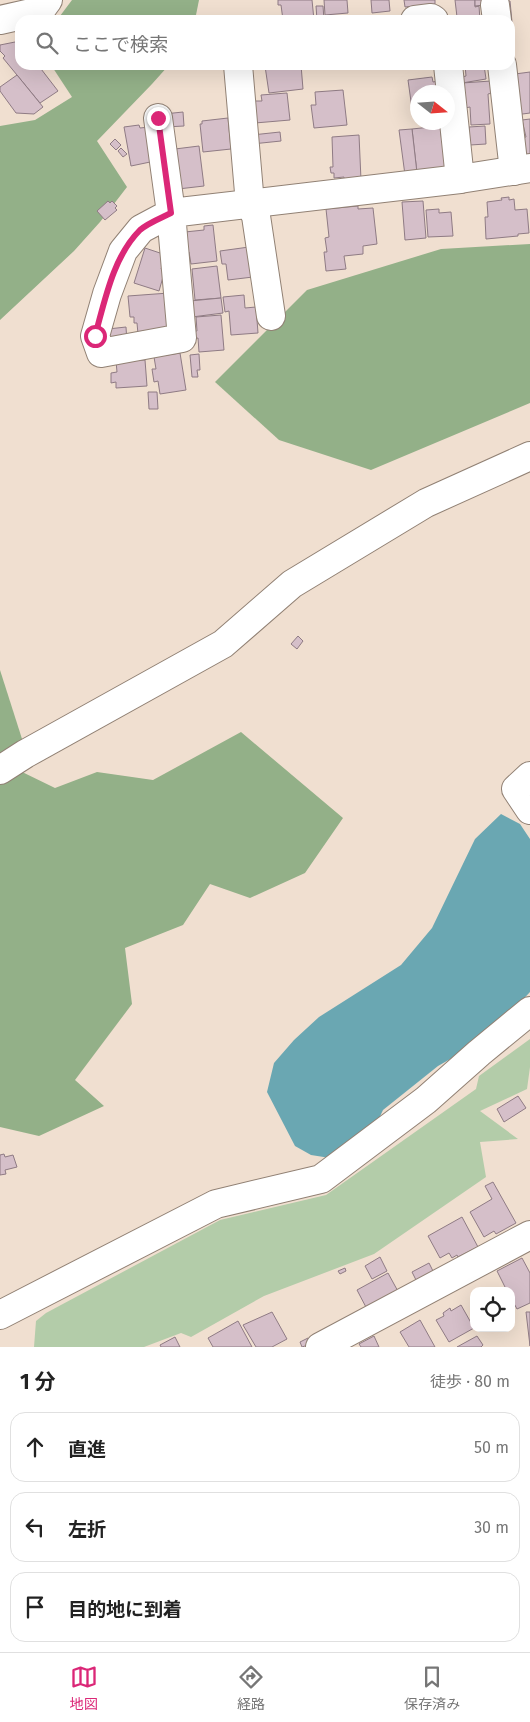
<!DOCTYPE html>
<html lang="ja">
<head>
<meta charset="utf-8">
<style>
  body { margin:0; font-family:"Fira Sans","Noto Sans JP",sans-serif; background:#f6f6f6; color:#222 }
  .controls { position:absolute; right:15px; bottom:15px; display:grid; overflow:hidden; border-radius:10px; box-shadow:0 5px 20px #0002 }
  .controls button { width:45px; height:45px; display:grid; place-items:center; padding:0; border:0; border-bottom:1px solid #e0e0e0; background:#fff; color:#222; font:25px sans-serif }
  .compass { position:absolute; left:410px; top:85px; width:45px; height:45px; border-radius:50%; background:#fff; box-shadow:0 5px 20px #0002; rotate:107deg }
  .stop { position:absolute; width:15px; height:15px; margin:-11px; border:4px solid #db2777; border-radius:50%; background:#fff }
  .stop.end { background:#db2777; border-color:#fff; box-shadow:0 1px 5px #0008 }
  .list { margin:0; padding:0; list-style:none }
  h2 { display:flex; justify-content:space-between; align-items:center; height:65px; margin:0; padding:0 20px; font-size:21px }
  h2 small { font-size:16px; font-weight:400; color:#767676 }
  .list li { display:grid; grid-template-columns:32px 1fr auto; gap:15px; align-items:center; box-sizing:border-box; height:70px; margin:0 10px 10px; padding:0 10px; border:1px solid #e0e0e0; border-radius:15px }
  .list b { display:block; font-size:19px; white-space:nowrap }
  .list em { font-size:16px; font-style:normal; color:#767676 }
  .icon { flex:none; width:28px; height:28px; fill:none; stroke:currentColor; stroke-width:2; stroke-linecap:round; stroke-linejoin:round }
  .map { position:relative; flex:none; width:530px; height:1347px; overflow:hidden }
  .search { position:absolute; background:#fff; box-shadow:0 5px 20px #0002; left:15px; right:15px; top:15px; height:55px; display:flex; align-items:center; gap:12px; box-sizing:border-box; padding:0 18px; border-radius:15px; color:#767676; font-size:19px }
  .sheet { height:305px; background:#fff }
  nav { display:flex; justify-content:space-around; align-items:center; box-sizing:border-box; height:70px; border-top:1px solid #e0e0e0; background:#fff; font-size:14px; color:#767676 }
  nav a { display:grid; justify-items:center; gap:2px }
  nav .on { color:#db2777 }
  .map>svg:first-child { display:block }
  .green { fill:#b3cca9 }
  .forest { fill:#93b088 }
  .water { fill:#6aa7b2 }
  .building { fill:#d5bfc9; stroke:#8f7b84 }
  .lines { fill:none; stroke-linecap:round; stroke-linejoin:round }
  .minor-casing { stroke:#918174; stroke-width:30 }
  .minor { stroke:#fff; stroke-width:28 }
  .route { stroke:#db2777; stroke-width:6 }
</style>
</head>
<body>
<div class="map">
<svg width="530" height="1347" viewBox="0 0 530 1347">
  <rect width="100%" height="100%" fill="#f0dfd0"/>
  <!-- green -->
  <polygon class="green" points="530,1039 530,1067 527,1089 480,1111 518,1139 480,1142 486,1177 374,1254 264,1296 191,1337 181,1333 144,1347 34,1347 36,1321 46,1313 220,1220 326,1195 476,1089 479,1076"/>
  <!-- forest -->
  <g class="forest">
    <polygon points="72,0 199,0 195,20 57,20"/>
    <polygon points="51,65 169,65 152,84 97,141 127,187 100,222 74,251 0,320 0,126 35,120 72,97"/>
    <polygon points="530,244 530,403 371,470 279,440 215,382 307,290 441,249"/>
    <polygon points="0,670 23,742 0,756"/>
    <polygon points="241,732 343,818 305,873 250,898 210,884 183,925 125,948 132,1004 75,1080 104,1106 39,1136 0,1127 0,780 16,769 55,788 97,772 153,780"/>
  </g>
  <!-- water -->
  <polygon class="water" points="501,814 520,824 530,839 530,992 513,1010 459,1054 438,1066 383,1110 375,1127 330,1158 311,1155 295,1146 267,1092 274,1063 294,1040 319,1017 401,965 432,928 475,839"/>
  <!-- building -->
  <g class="building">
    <polygon points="278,0 312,0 314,20 283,20 281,5 278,5"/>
    <polygon points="324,0 347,0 348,13 325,15"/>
    <polygon points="371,0 389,0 390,11 372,13"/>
    <polygon points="404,0 435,0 435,4 405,7"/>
    <polygon points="455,0 475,0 475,7 479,6 480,20 460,20 460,17 457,17"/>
    <polygon points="475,0 484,0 484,5 475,6"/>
    <polygon points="504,1 510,1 512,22 510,23"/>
    <polygon points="316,6 323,6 324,20 317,20"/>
    <polygon points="20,41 20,65 38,65 58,91 40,103 3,58 5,56 0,51 0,45"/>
    <polygon points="266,65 301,65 303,89 269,93 265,66"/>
    <polygon points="465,65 484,65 486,79 462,83 462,77 466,76"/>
    <polygon points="530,72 530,113 515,115 515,74"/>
    <polygon points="17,75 43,107 34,114 16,113 0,91 0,87"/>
    <polygon points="432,77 433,82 438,81 439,87 434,88 434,92 418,92 418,116 413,116 408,80"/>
    <polygon points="491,81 492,93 488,94 490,124 471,125 470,107 465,108 462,83"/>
    <polygon points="343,90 347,125 314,128 311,105 316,105 315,92"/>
    <polygon points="287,93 290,120 255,123 252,101 262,101 261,95"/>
    <polygon points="183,112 184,126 165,127 164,114"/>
    <polygon points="228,118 231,149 203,152 200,124 202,124 202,121"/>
    <polygon points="530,119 530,156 526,157 517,139 526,137 522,120"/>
    <polygon points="139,125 140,128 149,127 155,161 131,166 124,127"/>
    <polygon points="440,126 442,142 446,141 448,167 417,173 412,129"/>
    <polygon points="485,126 486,144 470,145 469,127"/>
    <polygon points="412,129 417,173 405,175 399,130"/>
    <polygon points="280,132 281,141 252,144 252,135"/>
    <polygon points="359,135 361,180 344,181 344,177 334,178 334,173 331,173 330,167 333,167 332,137"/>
    <polygon points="115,139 121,145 116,150 110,144"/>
    <polygon points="199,146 204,186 178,189 175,149"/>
    <polygon points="121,148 127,154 123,157 118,151"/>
    <polygon points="509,197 509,200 514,199 515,210 527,209 529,233 518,234 518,236 486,239 485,217 488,217 487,202 502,200 501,198"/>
    <polygon points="108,201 110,203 112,201 117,206 115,208 117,210 105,220 97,211"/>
    <polygon points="423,201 426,238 405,240 402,202"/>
    <polygon points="358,206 358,209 373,208 377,244 363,246 363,254 344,256 346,269 326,271 324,252 327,252 325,238 329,237 326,209"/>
    <polygon points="439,209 439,213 451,212 453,236 428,237 426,210"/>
    <polygon points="213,225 217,261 191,264 189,252 187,253 185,232 204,230 204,226"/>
    <polygon points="249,247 253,277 228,280 226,264 222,264 220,251"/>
    <polygon points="145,248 166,255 161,269 165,270 159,291 134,283"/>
    <polygon points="217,266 221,298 195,300 192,269"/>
    <polygon points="169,293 171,332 138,334 137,323 134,323 134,317 130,317 128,296"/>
    <polygon points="244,295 245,308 256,307 258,333 231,335 229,311 225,312 223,297"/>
    <polygon points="221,298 223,313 192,317 190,301"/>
    <polygon points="221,315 224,350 199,352 198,338 192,339 192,331 197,331 196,317"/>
    <polygon points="126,327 127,343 110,345 108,329"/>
    <polygon points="180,353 186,390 160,394 158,381 154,382 152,369 156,369 154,357"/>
    <polygon points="199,354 200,370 197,370 198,377 192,377 190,355"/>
    <polygon points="145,360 147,386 116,388 116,382 111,383 111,373 117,372 116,361"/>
    <polygon points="148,392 157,392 158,409 149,409"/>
    <polygon points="298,636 303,641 297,649 291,644"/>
    <polygon points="518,1096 526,1108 504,1122 497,1109"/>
    <polygon points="4,1154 5,1157 13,1155 17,1167 5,1170 6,1174 0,1175 0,1155"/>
    <polygon points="493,1182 516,1223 496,1234 494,1231 484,1237 470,1212 492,1199 485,1186"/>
    <polygon points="462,1217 478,1247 458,1257 457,1255 452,1258 449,1253 440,1258 428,1236"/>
    <polygon points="380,1257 387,1271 372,1279 365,1266"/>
    <polygon points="522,1258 530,1273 530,1303 517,1309 511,1298 511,1291 507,1291 497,1271"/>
    <polygon points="429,1263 435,1275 418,1284 412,1272"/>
    <polygon points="345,1268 346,1271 340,1274 338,1271"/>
    <polygon points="388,1273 400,1295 368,1311 357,1290"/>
    <polygon points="461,1305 474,1328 449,1342 436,1320 444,1316 443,1313 450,1308 451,1311"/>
    <polygon points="272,1312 287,1339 272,1347 256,1347 243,1325"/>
    <polygon points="526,1312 530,1312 530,1346"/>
    <polygon points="420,1320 435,1347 409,1347 400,1332"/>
    <polygon points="238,1321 252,1347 213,1347 208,1338"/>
    <polygon points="374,1336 379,1347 361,1347 359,1344"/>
    <polygon points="477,1336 483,1345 481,1347 457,1347"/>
    <polygon points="175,1337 180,1347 161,1347 160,1345"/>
    <polygon points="308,1338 311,1344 302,1347 300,1342"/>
  </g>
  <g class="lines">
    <defs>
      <g id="minor">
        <polyline points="495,5 497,20"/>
        <polyline points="0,20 40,11 48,0"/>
        <polyline points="415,20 431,18 434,20"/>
        <polyline points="238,65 250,204 256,216 271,316"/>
        <polyline points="448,65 460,179"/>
        <polyline points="502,65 514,171"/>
        <polyline points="158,118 171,213 182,338 101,353 95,336 107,294 123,251 141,229 171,213 460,179 530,168"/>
        <polyline points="0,770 25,754 223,644 292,584 426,503 530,456"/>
        <polyline points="530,776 516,789 530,810"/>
        <polyline points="0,1315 216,1204 321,1179 426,1100 479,1053 530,1011"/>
        <polyline points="320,1347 530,1235"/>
      </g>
    </defs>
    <!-- minor casing -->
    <use href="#minor" class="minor-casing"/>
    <!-- minor -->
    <use href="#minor" class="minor"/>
  </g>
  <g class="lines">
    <!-- route -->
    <path class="route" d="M95 336C105 300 113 257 140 230 148 223 161 218 171 213L158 118"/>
  </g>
</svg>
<div class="controls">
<button><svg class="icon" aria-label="locate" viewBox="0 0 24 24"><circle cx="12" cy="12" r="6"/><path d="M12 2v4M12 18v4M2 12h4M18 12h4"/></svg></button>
</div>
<svg class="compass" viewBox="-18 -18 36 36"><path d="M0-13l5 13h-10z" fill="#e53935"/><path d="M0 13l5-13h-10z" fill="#767676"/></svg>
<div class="stop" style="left:95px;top:336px"></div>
<div class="stop end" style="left:158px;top:118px"></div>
<div class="search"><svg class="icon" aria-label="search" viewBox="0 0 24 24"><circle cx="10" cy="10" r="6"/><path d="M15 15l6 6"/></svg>ここで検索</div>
</div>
<section class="sheet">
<h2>1 分<small>徒歩 · 80 m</small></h2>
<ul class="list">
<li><svg class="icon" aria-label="ahead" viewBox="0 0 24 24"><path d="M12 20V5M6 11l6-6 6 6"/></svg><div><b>直進</b></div><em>50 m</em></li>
<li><svg class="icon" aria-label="left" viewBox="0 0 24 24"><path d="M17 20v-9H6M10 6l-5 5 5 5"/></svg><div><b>左折</b></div><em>30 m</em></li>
<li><svg class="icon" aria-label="arrive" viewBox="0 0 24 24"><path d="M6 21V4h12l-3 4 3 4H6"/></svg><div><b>目的地に到着</b></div></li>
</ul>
</section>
<nav>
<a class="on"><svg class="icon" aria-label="map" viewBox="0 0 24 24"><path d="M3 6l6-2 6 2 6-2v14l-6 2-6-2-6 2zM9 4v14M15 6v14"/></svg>地図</a>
<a><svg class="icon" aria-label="directions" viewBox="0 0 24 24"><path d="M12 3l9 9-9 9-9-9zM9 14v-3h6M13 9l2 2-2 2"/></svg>経路</a>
<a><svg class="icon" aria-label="saved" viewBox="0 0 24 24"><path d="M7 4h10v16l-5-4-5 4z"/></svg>保存済み</a>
</nav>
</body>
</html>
